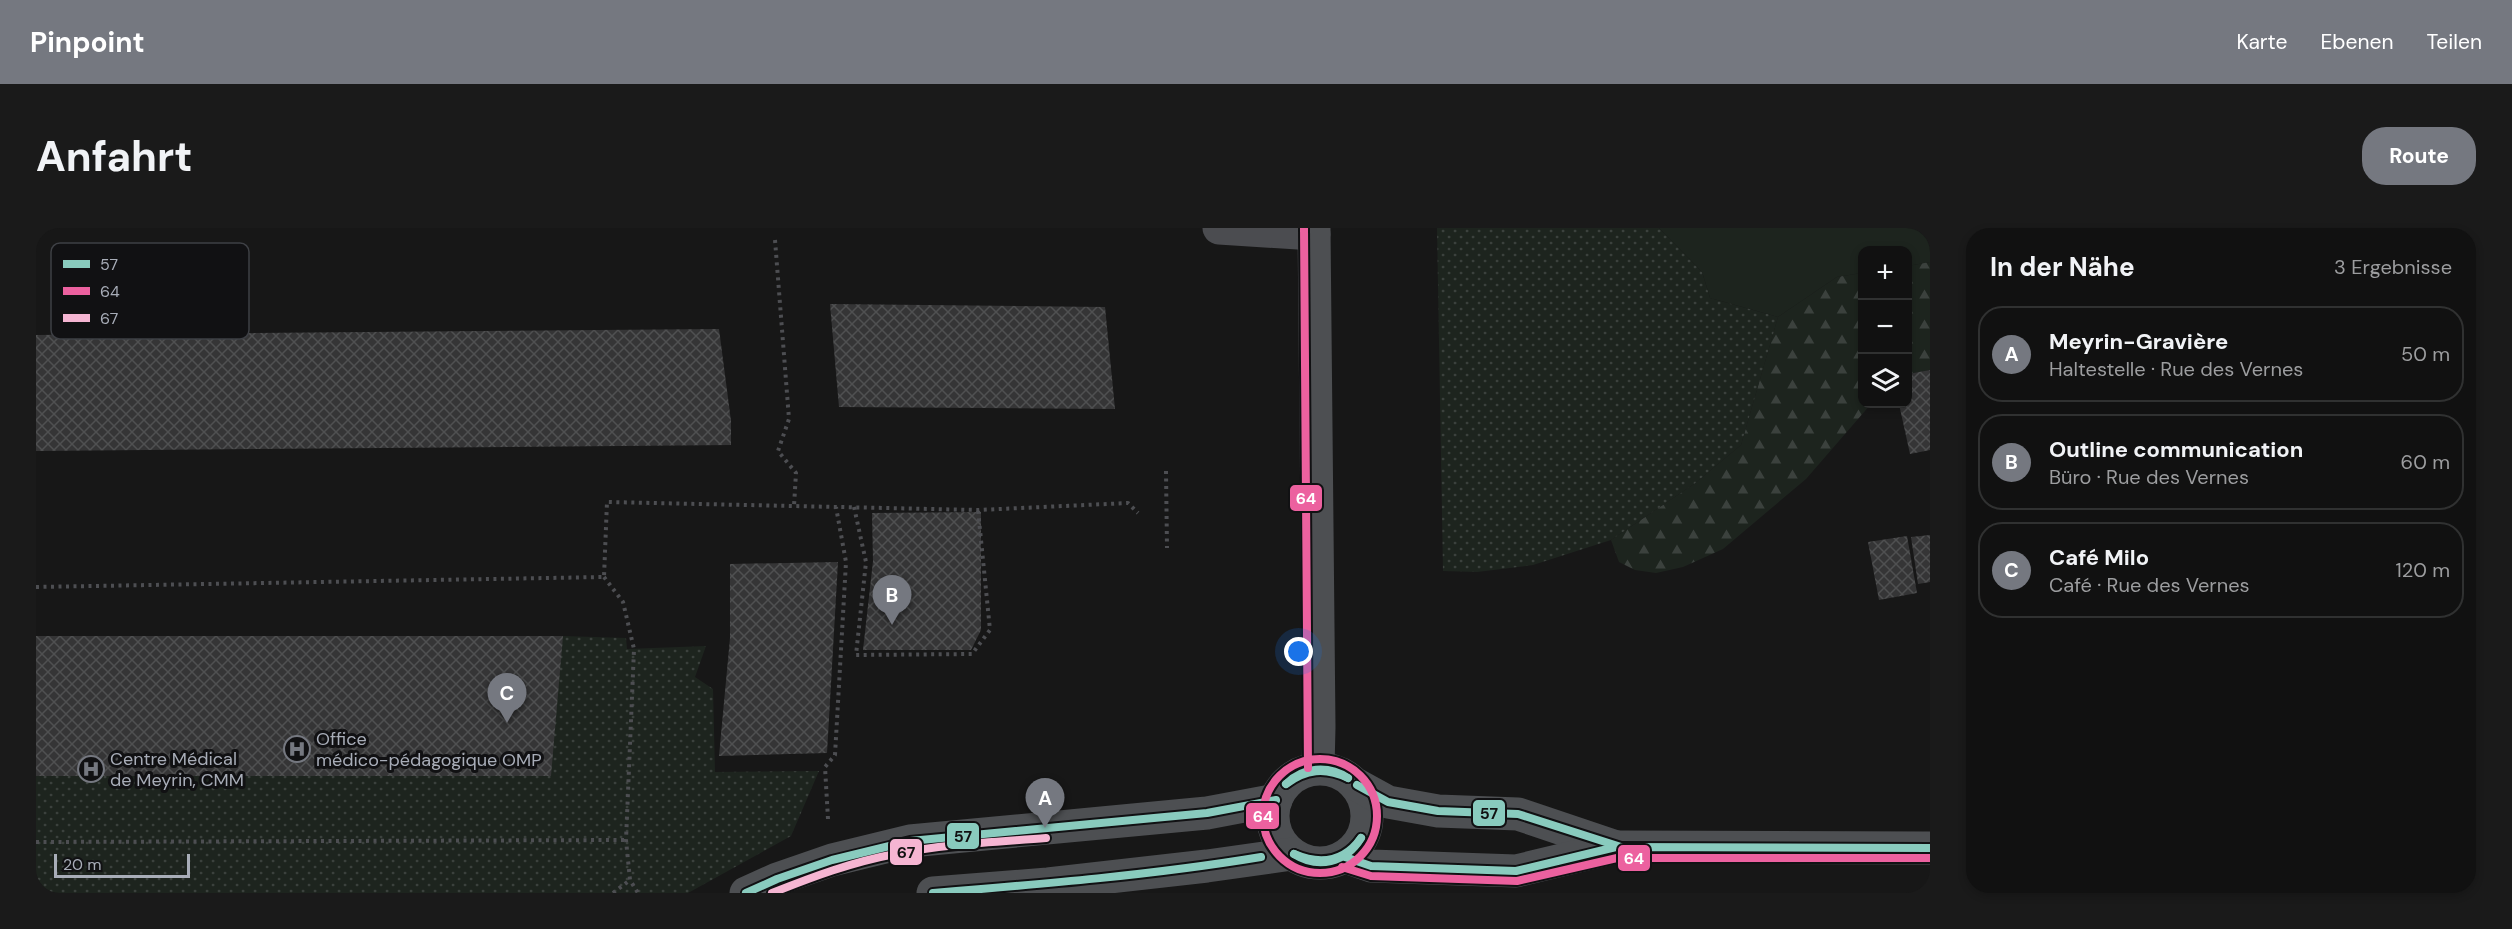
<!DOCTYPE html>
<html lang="de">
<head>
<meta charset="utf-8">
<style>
  body { margin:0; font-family:"DM Sans",sans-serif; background:#1a1a1a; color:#f1f3f6 }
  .controls { position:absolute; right:18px; top:18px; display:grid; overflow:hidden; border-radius:12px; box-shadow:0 3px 9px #0003 }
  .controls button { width:54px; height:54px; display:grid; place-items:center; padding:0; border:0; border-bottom:2px solid #303131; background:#111; color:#f1f3f6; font:30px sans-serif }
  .scale { position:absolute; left:18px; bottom:15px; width:136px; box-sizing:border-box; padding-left:6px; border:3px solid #a8adb8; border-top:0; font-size:16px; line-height:21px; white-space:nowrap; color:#a8adb8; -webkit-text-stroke:4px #111113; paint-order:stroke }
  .you { position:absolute; left:1263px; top:424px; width:21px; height:21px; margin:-15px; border:4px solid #fff; border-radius:50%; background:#1a73e8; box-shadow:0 0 0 9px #1a73e833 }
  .badge { display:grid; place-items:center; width:39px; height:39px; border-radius:50%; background:#757880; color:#fff; font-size:20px; font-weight:700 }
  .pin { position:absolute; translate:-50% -50px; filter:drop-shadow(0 2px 3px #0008) }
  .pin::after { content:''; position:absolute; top:32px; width:21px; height:18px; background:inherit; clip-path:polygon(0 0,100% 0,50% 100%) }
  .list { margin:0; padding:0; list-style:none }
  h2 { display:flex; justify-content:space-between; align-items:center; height:78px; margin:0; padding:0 24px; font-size:26px }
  h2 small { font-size:20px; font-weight:400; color:#9c9d9f }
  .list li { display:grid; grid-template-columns:39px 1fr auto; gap:18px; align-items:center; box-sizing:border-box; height:96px; margin:0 12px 12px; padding:0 12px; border:2px solid #303131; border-radius:24px }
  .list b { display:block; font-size:22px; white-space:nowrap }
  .list p { margin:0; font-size:20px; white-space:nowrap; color:#9c9d9f }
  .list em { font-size:20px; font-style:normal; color:#9c9d9f }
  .icon { flex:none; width:33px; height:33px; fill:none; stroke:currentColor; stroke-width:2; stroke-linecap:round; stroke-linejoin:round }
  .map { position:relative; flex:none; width:1894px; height:665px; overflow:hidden; border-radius:24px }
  header { display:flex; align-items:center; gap:36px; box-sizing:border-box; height:84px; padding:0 30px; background:#757880; color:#fff }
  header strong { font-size:28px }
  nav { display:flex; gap:33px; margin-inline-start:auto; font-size:21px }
  .intro { display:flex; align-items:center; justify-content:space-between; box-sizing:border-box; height:144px; padding:0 36px }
  h1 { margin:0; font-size:42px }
  .button { padding:15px 27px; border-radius:24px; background:#757880; color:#fff; font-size:21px; font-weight:700 }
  main { display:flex; gap:36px; padding:0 36px }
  aside { flex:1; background:#111; border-radius:24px; box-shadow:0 3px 9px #0003 }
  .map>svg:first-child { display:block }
  .grass { fill:#1d241e }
  .forest { fill:url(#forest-firs) }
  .park { fill:url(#park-dots) }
  .building { fill:url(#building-cross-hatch) }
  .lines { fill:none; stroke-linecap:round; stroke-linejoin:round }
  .path { stroke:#4d4e52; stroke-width:4; stroke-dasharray:3 4.5; stroke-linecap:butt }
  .minor { stroke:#4b4c50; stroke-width:33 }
  .major { stroke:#4d4f52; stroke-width:33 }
  .bus-1-casing { stroke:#111113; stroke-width:12 }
  .bus-2-casing { stroke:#111113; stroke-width:12 }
  .bus-3-casing { stroke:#111113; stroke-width:12 }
  .bus-1 { stroke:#89cbbe; stroke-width:8 }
  .bus-2 { stroke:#ec619f; stroke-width:8 }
  .bus-3 { stroke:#f5b5d2; stroke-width:8 }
  .labels { text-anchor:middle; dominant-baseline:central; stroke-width:6; stroke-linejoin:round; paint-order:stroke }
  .poi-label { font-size:18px; fill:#a8adb8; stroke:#111113; text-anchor:start }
  .key { fill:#111113; stroke:#3e4045; stroke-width:1.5 }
  .key-label { font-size:16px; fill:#a8adb8 }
  .line-badge { stroke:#111113; stroke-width:2 }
  .badge-label { font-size:16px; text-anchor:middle; font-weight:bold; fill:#fff }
  .pale-badge-label { font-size:16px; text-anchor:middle; font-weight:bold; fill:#111 }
</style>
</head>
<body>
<header>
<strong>Pinpoint</strong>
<nav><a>Karte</a><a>Ebenen</a><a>Teilen</a></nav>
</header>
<div class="intro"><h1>Anfahrt</h1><a class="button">Route</a></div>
<main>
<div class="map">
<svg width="1894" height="665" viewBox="0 0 1894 665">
  <defs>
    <pattern id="forest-firs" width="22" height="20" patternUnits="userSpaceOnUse" patternTransform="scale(1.5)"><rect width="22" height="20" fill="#1d241e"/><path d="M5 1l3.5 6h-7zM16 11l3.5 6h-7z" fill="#3b413d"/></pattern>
    <pattern id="park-dots" width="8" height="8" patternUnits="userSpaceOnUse" patternTransform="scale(1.5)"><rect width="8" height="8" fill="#1d241e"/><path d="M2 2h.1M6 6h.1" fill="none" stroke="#3b413d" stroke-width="1.8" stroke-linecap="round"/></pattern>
    <pattern id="building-cross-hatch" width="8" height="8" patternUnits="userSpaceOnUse" patternTransform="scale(1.5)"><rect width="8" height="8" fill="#353536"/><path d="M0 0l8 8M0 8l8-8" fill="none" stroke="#4f5051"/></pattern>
  </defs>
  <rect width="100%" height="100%" fill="#171717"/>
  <!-- grass -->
  <polygon class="grass" points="1623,0 1894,0 1894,34 1872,38 1872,22 1826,22 1826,45 1801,49 1742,89 1674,70 1666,44"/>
  <!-- forest -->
  <g class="forest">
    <polygon points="1894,34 1894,142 1872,146 1872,38"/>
    <polygon points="1826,45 1826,176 1835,176 1770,251 1687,321 1647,339 1620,345 1599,342 1583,334 1575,312 1658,256 1705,217 1742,89 1801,49"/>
  </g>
  <!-- park -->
  <g class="park">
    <polygon points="1401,0 1623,0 1666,44 1674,70 1742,89 1705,217 1658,256 1575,312 1497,337 1441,344 1407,343"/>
    <polygon points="0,408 527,408 590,410 591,421 670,418 659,449 677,461 679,544 783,543 755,608 652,665 0,665"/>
  </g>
  <!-- building -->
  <g class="building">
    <polygon points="794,76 1069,79 1079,181 803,179"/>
    <polygon points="683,101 695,193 695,217 0,223 0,107"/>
    <polygon points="1894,142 1894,222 1874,226 1863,176 1872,176 1872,146"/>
    <polygon points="945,284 945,402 935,422 827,422 837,333 836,285"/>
    <polygon points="1894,307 1894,354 1882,356 1875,309"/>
    <polygon points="1871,308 1881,365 1843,372 1832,314"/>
    <polygon points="802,334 791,525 683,528 694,410 694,336"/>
    <polygon points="0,408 527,408 515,548 0,548"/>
  </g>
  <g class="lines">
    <!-- path -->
    <g class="path">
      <polyline points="739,12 753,191 742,223 760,245 758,278"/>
      <polyline points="1130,243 1131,320"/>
      <polyline points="818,279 830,334 820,427 936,426 954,402 942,282"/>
      <polyline points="568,349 587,374 598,421 590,612 594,652 602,665"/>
      <polyline points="0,359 568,349 571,274 942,282 1092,275 1102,285"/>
      <polyline points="792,591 789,539 799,527 810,334 800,279"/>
      <polyline points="0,614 590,612"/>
      <polyline points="577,665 594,652"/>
    </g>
    <!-- minor -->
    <polyline class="minor" points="1183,0 1278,6"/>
    <!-- major -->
    <g class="major">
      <polyline points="1278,0 1283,499 1282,540"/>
      <circle cx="1284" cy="588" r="47"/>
      <polyline points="1321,557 1352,574 1402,583 1482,586 1580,619"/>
      <polyline points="1309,629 1335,638 1480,643 1580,619 1894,620"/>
      <polyline points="710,665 741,651 796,632 874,613 1171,585 1240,572"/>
      <polyline points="897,665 1012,656 1171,638 1256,626"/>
    </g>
    <defs>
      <g id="bus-1">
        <path d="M1250 556C1267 539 1292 537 1312 550"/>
        <path d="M1250 556C1270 541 1289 539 1312 550"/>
        <polyline points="1321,557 1352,574 1402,583 1482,586 1585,619"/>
        <path d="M1258 626C1284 637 1308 634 1325 610"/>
        <path d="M1258 626C1282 641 1310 635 1325 610"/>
        <polyline points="1309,629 1335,638 1480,643 1580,619 1894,620"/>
        <polyline points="710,665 741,651 796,632 874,613 1171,585 1240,572"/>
        <path d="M897 665C1007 656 1116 647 1225 629"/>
      </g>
      <g id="bus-2">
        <polyline points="1268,0 1272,540"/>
        <circle cx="1284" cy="588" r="57"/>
        <polyline points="1306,639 1335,648 1481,653 1581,630 1894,630"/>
      </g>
      <path id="bus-3" d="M736 665C776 649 816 634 859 626 908 616 959 614 1010 610"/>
    </defs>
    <!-- bus-1 casing -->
    <use href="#bus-1" class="bus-1-casing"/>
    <!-- bus-2 casing -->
    <use href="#bus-2" class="bus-2-casing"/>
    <!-- bus-3 casing -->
    <use href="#bus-3" class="bus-3-casing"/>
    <!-- bus-1 -->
    <use href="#bus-1" class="bus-1"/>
    <!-- bus-2 -->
    <use href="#bus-2" class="bus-2"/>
    <!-- bus-3 -->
    <use href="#bus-3" class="bus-3"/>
  </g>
  <!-- icons -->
  <defs>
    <symbol id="hospital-ring" viewBox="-11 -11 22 22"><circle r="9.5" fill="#111113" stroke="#757880" stroke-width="1.5"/><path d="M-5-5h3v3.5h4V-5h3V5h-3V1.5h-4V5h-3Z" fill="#757880"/></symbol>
  </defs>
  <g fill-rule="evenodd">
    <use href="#hospital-ring" x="246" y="506" width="30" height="30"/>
    <use href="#hospital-ring" x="40" y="526" width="30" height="30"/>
  </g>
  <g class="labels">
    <!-- poi labels -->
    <g class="poi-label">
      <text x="280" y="511">Office<tspan x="280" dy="21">médico-pédagogique OMP</tspan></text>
      <text x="74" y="531">Centre Médical<tspan x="74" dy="21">de Meyrin, CMM</tspan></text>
    </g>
  </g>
  <!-- legend -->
  <rect x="15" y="15" width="198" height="96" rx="9" class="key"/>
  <rect x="27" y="32" width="27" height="8" fill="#89cbbe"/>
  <rect x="27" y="59" width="27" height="8" fill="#ec619f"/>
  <rect x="27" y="86" width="27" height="8" fill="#f5b5d2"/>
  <g class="key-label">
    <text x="64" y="42">57</text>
    <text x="64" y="69">64</text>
    <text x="64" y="96">67</text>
  </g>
  <g class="line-badge">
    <rect x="1253" y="256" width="34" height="28" rx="6" fill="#ec619f"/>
    <rect x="1436" y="571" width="34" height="28" rx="6" fill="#89cbbe"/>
    <rect x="1209" y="574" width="35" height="28" rx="6" fill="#ec619f"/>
    <rect x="910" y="594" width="34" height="28" rx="6" fill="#89cbbe"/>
    <rect x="853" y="610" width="34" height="28" rx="6" fill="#f5b5d2"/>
    <rect x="1581" y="616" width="34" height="28" rx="6" fill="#ec619f"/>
  </g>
  <g class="badge-label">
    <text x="1270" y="276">64</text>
    <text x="1227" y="594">64</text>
    <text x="1598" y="636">64</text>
  </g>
  <g class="pale-badge-label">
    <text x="1453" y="591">57</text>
    <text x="927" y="614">57</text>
    <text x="870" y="630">67</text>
  </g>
</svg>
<div class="controls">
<button>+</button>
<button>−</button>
<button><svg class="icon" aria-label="layers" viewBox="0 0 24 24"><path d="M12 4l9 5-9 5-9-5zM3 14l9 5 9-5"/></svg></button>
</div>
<div class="scale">20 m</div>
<div class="you"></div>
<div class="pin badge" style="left:1009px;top:600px">A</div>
<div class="pin badge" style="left:856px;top:397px">B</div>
<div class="pin badge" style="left:471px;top:495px">C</div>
</div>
<aside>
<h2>In der Nähe<small>3 Ergebnisse</small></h2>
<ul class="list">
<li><span class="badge">A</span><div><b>Meyrin-Gravière</b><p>Haltestelle · Rue des Vernes</p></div><em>50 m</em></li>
<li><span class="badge">B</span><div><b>Outline communication</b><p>Büro · Rue des Vernes</p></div><em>60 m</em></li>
<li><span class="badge">C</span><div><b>Café Milo</b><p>Café · Rue des Vernes</p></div><em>120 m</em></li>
</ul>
</aside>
</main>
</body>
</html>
